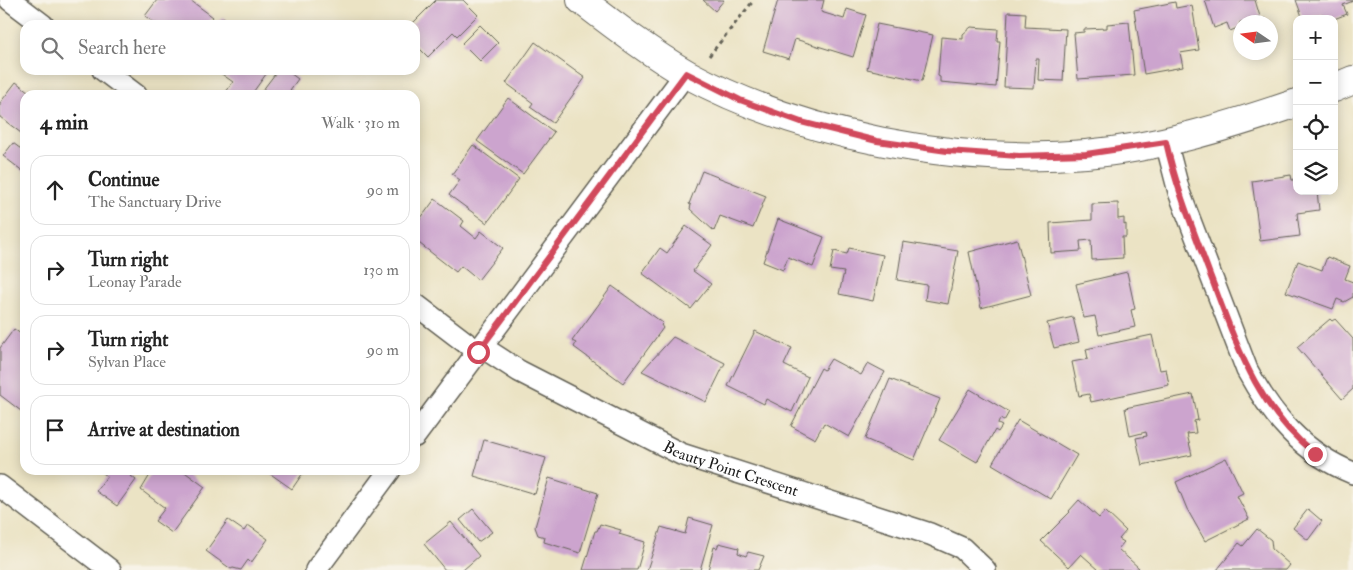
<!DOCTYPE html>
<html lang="en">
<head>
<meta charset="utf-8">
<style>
  body { margin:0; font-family:"IM FELL Double Pica",serif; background:#f2f2f2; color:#222 }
  .controls { position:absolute; right:15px; top:15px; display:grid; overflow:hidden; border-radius:10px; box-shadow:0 2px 12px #0003 }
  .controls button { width:45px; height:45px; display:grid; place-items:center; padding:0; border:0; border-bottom:1px solid #e0e0e0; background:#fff; color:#222; font:25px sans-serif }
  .compass { position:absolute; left:1233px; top:15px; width:45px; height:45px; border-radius:50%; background:#fff; box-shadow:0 2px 12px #0003; rotate:283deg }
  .stop { position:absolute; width:15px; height:15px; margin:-11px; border:4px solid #d1495b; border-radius:50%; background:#fff }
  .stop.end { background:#d1495b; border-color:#fff; box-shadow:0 1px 5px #0008 }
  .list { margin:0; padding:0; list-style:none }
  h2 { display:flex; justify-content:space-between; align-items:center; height:65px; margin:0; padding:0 20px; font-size:21px }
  h2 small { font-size:16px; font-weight:400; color:#767676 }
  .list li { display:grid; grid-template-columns:32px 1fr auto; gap:15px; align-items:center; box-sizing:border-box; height:70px; margin:0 10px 10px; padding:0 10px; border:1px solid #e0e0e0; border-radius:15px }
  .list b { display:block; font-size:19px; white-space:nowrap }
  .list p { margin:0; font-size:16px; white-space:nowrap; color:#767676 }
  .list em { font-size:16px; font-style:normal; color:#767676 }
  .icon { flex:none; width:28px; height:28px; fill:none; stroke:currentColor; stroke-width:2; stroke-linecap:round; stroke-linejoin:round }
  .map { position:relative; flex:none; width:1353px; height:570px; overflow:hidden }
  .search { position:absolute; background:#fff; box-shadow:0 2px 12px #0003; left:20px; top:20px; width:400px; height:55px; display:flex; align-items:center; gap:12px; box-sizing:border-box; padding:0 18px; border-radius:15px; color:#767676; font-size:19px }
  .panel { position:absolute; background:#fff; box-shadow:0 2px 12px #0003; left:20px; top:90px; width:400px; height:385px; border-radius:15px }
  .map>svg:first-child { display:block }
  .building { fill:#cca4ce }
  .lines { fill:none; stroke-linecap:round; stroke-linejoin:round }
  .minor-casing { stroke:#646257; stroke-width:24 }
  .tertiary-casing { stroke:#646257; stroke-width:30 }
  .path { stroke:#646257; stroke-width:3; stroke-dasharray:4 4; stroke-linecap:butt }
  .minor { stroke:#fff; stroke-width:21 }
  .tertiary { stroke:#fff; stroke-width:28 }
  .route { stroke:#d1495b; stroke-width:6 }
  .labels { text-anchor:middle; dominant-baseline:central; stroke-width:4; stroke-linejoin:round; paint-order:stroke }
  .street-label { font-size:16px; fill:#1c1c1c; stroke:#f7f3e8 }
</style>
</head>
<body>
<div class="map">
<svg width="1353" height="570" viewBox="0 0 1353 570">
  <rect width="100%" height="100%" fill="#f7f3e8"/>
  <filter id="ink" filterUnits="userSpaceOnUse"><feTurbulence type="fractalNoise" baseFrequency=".02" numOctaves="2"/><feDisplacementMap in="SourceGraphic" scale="10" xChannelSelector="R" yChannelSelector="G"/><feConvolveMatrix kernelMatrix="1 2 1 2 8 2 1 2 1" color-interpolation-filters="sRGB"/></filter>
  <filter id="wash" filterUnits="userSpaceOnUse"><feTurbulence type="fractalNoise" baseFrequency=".0096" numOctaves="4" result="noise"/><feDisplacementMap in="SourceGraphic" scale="20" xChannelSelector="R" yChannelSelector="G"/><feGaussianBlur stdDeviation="1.12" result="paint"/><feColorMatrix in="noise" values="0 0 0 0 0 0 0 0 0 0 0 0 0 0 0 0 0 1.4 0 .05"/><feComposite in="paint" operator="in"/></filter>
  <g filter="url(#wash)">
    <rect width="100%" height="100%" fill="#ebe3c4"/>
    <g id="blocks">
      <!-- building -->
      <g class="building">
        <polygon points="157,0 190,0 213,17 207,25 158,25 145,16"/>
        <polygon points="436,0 463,0 478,15 457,36 453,32 428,57 415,44 415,25 411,25"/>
        <polygon points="703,0 724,0 715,11"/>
        <polygon points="778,0 824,0 821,12 844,19 847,9 866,15 853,57 795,39 789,59 763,51"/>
        <polygon points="1205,0 1255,0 1261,20 1265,18 1266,22 1240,22 1240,27 1230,31 1227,23 1214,28"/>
        <polygon points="1296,0 1353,0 1353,1 1343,5 1347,14 1334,19 1325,19 1323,14 1303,19"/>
        <polygon points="1175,2 1176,8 1192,5 1199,50 1180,53 1183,67 1144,74 1134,10"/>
        <polygon points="1008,12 1026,13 1025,27 1066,29 1063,81 1038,80 1039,59 1036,59 1034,88 1004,87"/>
        <polygon points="223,17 233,25 216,25"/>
        <polygon points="1129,22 1134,75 1078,79 1074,33 1084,32 1084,29 1107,28 1107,24"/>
        <polygon points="877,24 933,35 922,81 867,69"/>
        <polygon points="480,25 498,43 480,61 462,43"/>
        <polygon points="971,27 998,29 997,41 1000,41 996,87 940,82 940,77 938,76 941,37 963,39 963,34"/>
        <polygon points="535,42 585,78 553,123 530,107 533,103 506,83"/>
        <polygon points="216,70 269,70 251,95 230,95 226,92 233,82"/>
        <polygon points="278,70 286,70 298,79 290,90 297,95 259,95"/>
        <polygon points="16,82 33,95 25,95 25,136 0,117 0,103"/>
        <polygon points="508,98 554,132 523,174 477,141"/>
        <polygon points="13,143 25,152 24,172 3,156"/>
        <polygon points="473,145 519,179 487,223 449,195 460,180 452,174"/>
        <polygon points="702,171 766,196 753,228 720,216 714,231 690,209 691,205 689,204"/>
        <polygon points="1291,175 1292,180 1297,180 1297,191 1317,191 1319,210 1297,213 1300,236 1260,241 1252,181"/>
        <polygon points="435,199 464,221 461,226 476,238 481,231 503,248 478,280 461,266 456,272 415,240 415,226"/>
        <polygon points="1118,203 1118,219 1124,218 1124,225 1126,224 1126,237 1122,237 1123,258 1092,260 1091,240 1080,241 1081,251 1051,253 1050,223 1092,220 1092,204"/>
        <polygon points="778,219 824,237 813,267 788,257 783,270 763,262"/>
        <polygon points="686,226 712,245 693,271 711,284 691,309 642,273 660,248 667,253"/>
        <polygon points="1017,239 1031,295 981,308 969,252"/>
        <polygon points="903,242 958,251 948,304 925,300 927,285 897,280"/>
        <polygon points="849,248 883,255 873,301 839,294 844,272 830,270 834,251 847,254"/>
        <polygon points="1327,257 1350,266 1345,279 1353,282 1353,297 1344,302 1337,299 1333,309 1286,292 1298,261 1322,270"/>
        <polygon points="1127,272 1135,309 1131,310 1135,327 1099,335 1095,316 1084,318 1076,284"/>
        <polygon points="612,286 663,323 661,325 663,328 623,383 574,347 576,343 572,341"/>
        <polygon points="1073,317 1079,342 1054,348 1047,323"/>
        <polygon points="1330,319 1332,321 1335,319 1353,339 1353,389 1342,399 1297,347"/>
        <polygon points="14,329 25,337 25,406 21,411 0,395 0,348"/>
        <polygon points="755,331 792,348 784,365 808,377 792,412 766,399 764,404 728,386"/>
        <polygon points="1152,335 1160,370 1166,369 1169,385 1091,402 1089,394 1079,396 1072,362 1088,359 1086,349"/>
        <polygon points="673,337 725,363 706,402 642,371"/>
        <polygon points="831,359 861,375 868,363 885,372 849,437 824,423 815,439 791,426 821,368 824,370"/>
        <polygon points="890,379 940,399 914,460 865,439"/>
        <polygon points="970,389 1009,412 1004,421 1000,419 998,424 1002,426 998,432 995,430 977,462 939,440"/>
        <polygon points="1193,394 1198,420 1194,421 1196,433 1187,434 1192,455 1142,465 1136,438 1147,436 1146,432 1130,436 1125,408"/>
        <polygon points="1018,420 1077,455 1051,499 992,464"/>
        <polygon points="484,440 546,458 535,494 474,476"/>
        <polygon points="1226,458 1243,493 1237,496 1249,519 1205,541 1187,509 1176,482"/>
        <polygon points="99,470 136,470 131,476 136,480 117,506 96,491 107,476"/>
        <polygon points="153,470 182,470 205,487 172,533 155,521 165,508 141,490"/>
        <polygon points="265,470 305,470 292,489"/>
        <polygon points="549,478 598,493 580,553 544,542 545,537 538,535 535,527"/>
        <polygon points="1079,500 1099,518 1105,511 1126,531 1119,539 1124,542 1118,549 1139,568 1133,570 1099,570 1081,554 1069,567 1041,541 1070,512 1069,511"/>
        <polygon points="473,509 492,532 478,542 460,520"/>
        <polygon points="1308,509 1322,521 1308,540 1293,528"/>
        <polygon points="689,518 713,525 700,570 647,570 661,527 685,534"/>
        <polygon points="228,520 244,531 248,525 268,539 251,563 248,560 241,570 233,568 231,569 206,551"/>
        <polygon points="451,522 479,556 463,570 445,570 424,544"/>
        <polygon points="600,524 621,530 619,534 645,542 637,570 583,570 595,531 597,531"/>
        <polygon points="1257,529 1271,540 1272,549 1290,565 1286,570 1217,570 1239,543 1243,546"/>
        <polygon points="719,543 739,548 738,553 746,556 748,552 764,556 758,570 708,570 714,547 717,548"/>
      </g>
    </g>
  </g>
  <g filter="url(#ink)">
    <use href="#blocks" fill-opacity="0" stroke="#646257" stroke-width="1"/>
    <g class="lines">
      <defs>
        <g id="minor">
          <polyline points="10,0 43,25"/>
          <polyline points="103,70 136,95"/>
          <path d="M1166 142 1179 192 1247 370C1272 416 1303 453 1353 473"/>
          <polyline points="415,304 478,352"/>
          <path id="s1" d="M482 347 519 371 681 454 930 534 962 548 985 570"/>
          <polyline points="415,436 686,73"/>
          <polyline points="0,486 110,570"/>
          <polyline points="316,570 390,470"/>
        </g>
        <g id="tertiary">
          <path d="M581 0C615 26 650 53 687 74 802 136 956 165 1086 154 1158 148 1229 126 1297 103"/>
          <polyline points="1334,88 1353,80"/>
        </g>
      </defs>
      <!-- minor casing -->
      <use href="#minor" class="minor-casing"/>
      <!-- tertiary casing -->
      <use href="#tertiary" class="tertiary-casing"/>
      <!-- path -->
      <polyline class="path" points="709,56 754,0"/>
      <!-- minor -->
      <use href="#minor" class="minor"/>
      <!-- tertiary -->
      <use href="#tertiary" class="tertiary"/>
    </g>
  </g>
  <g class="lines" filter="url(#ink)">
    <!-- route -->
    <path class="route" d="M478 352 686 73 740 100 801 122 877 141 947 151 1019 156 1086 154 1166 142C1176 187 1193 229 1209 272 1236 342 1254 405 1315 454"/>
  </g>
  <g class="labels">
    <!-- street labels -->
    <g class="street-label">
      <text stroke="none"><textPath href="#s1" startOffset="278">Beauty Point Crescent</textPath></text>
    </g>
  </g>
</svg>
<div class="controls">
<button>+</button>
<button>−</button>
<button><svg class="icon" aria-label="locate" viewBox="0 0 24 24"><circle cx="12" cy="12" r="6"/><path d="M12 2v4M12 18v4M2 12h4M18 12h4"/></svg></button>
<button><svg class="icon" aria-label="layers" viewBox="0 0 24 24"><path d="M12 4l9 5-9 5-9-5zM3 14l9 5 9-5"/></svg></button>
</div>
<svg class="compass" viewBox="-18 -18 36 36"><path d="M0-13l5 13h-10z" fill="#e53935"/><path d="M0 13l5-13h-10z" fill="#767676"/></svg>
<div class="stop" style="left:478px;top:352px"></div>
<div class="stop end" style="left:1315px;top:454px"></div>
<div class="search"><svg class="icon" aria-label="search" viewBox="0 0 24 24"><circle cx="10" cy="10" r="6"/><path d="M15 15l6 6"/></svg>Search here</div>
<section class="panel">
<h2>4 min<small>Walk · 310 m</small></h2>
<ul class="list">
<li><svg class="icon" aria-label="ahead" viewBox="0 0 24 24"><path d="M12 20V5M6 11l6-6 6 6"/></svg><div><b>Continue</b><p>The Sanctuary Drive</p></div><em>90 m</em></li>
<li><svg class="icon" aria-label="right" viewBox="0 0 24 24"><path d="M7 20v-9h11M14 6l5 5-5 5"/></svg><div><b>Turn right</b><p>Leonay Parade</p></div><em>130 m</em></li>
<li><svg class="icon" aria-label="right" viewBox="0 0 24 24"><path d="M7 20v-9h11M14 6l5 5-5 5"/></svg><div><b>Turn right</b><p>Sylvan Place</p></div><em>90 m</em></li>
<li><svg class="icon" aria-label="arrive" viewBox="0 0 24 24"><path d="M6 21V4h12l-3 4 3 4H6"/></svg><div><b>Arrive at destination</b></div></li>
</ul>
</section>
</div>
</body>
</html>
